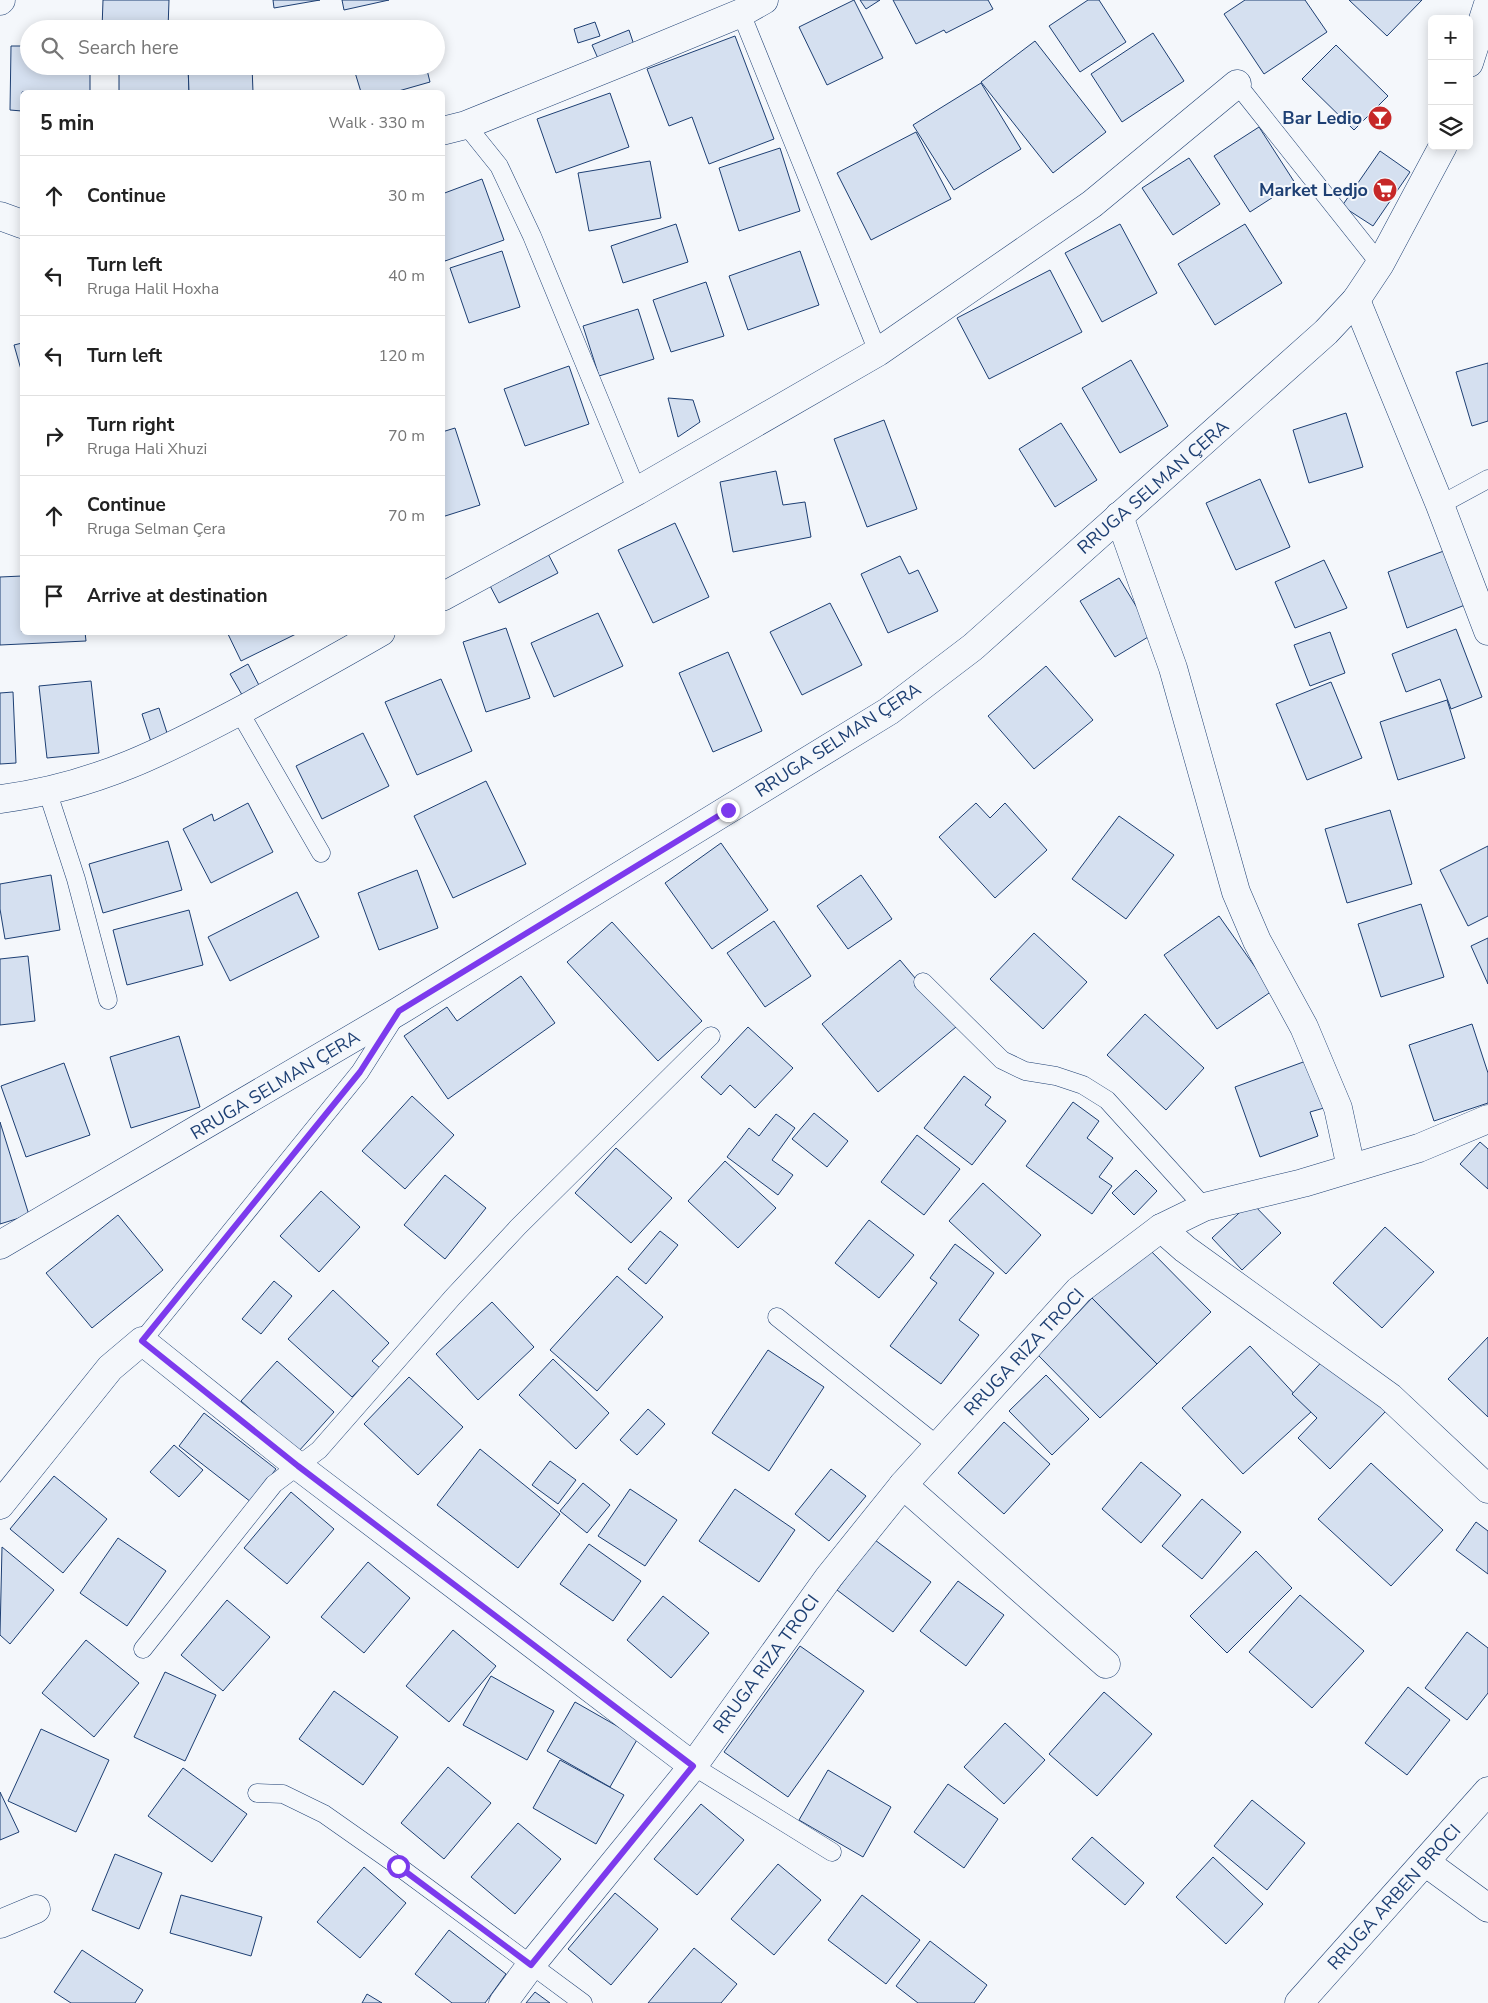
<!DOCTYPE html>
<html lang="en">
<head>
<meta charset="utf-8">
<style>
  body { margin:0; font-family:"Nunito Sans",sans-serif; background:#f6f6f6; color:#222 }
  .controls { position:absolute; right:15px; top:15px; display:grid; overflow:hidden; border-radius:8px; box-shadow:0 2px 12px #0003 }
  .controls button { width:45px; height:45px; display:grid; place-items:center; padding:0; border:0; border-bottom:1px solid #e0e0e0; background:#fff; color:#222; font:25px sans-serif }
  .stop { position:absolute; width:15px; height:15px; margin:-11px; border:4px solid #7c3aed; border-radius:50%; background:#fff }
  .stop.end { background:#7c3aed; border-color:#fff; box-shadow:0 1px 5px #0008 }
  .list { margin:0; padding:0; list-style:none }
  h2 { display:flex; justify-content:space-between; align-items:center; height:65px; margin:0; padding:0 20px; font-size:21px }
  h2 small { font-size:16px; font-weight:400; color:#767676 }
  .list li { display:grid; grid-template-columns:32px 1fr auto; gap:15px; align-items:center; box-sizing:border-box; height:80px; padding:0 20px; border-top:1px solid #e0e0e0 }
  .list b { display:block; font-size:19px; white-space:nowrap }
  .list p { margin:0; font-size:16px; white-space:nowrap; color:#767676 }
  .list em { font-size:16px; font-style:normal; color:#767676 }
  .icon { flex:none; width:28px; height:28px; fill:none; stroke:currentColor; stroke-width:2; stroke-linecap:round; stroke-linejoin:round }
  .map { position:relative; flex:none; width:1488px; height:2003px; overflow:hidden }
  .search { position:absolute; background:#fff; box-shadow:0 2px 12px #0003; left:20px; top:20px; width:425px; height:55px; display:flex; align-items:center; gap:12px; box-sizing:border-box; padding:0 18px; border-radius:28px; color:#767676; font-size:19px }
  .panel { position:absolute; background:#fff; box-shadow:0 2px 12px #0003; left:20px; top:90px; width:425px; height:545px; border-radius:8px }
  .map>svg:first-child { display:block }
  .building { fill:#d5e0f0; stroke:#1d3f73 }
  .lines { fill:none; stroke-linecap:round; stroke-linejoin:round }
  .lane-casing { stroke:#1d3f73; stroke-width:19 }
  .street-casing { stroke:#1d3f73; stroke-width:29 }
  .secondary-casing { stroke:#1d3f73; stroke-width:29 }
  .lane { stroke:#f4f7fb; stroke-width:18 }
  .street { stroke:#f4f7fb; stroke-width:28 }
  .secondary { stroke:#f4f7fb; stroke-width:28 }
  .route { stroke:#7c3aed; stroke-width:6 }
  .labels { text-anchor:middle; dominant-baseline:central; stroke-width:4; stroke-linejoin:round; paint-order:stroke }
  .poi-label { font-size:18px; font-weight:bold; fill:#1d3f73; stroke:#f4f7fb; text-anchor:end }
  .street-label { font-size:18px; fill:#1d3f73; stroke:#f4f7fb }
</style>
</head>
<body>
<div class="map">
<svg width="1488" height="2003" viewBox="0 0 1488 2003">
  <rect width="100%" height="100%" fill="#f4f7fb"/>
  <!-- building -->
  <g class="building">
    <polygon points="103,0 169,0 168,29 102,29"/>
    <polygon points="273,0 320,0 274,8"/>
    <polygon points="342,0 389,0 344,10"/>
    <polygon points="854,0 883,58 827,85 799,27"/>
    <polygon points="860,0 880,0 866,9"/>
    <polygon points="893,0 988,0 993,9 946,33 944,30 916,44"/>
    <polygon points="1088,0 1099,0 1126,42 1080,72 1049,26"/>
    <polygon points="1245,0 1305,0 1327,32 1264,74 1224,14"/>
    <polygon points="1349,0 1422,0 1387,36"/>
    <polygon points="595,22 600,36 578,43 574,29"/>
    <polygon points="413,23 415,29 392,29"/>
    <polygon points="629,30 636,51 600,63 592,45"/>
    <polygon points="1153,33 1184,81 1122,122 1091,74"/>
    <polygon points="735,36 774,139 709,164 692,117 669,126 647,69"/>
    <polygon points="1035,41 1106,132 1053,173 981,82"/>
    <polygon points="1336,45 1388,96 1354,130 1302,79"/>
    <polygon points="11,46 29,46 29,66 90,66 90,92 22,92 22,111 10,110"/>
    <polygon points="119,66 188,66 189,92 119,92"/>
    <polygon points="188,66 252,66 253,92 189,92"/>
    <polygon points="353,66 426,66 430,82 395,92 361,92"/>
    <polygon points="981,83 1021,149 954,190 913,125"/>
    <polygon points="610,93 629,147 556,173 537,119"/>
    <polygon points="1259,127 1295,183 1250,212 1214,156"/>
    <polygon points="916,132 951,199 871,240 837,173"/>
    <polygon points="780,148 800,211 739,231 719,168"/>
    <polygon points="1380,151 1410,172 1373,226 1342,206"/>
    <polygon points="1189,158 1220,204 1173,235 1142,188"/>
    <polygon points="650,161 661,218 589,231 578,173"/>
    <polygon points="482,179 504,240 445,261 442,253 442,194"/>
    <polygon points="676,224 688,262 623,283 611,246"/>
    <polygon points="1120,224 1157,293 1102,322 1065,253"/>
    <polygon points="1245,224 1282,283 1215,325 1178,264"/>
    <polygon points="502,251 520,307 469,323 450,268"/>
    <polygon points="800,251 819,305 748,330 729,276"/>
    <polygon points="1050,270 1082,332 989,379 957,318"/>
    <polygon points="706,282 724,336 671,352 653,300"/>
    <polygon points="638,309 654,359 599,376 583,326"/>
    <polygon points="22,343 22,373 14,345"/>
    <polygon points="1131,360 1168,426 1120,453 1082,388"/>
    <polygon points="1488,363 1488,421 1472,426 1456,372"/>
    <polygon points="569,366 589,424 525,446 504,389"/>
    <polygon points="668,398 693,400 700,422 678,437"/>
    <polygon points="1346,413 1363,467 1309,483 1293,430"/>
    <polygon points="884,420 917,509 867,527 834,439"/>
    <polygon points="1061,423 1097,480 1055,507 1019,449"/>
    <polygon points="455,428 480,505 442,517 442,432"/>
    <polygon points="776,471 783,505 805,502 811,537 733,552 720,482"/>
    <polygon points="1260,479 1290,547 1236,570 1206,503"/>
    <polygon points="675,523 709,597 653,623 618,550"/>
    <polygon points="1449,549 1470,603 1407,628 1388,572"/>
    <polygon points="546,550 558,573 499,603 487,580"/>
    <polygon points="900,556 909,574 918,570 938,611 888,633 861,574"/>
    <polygon points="1324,560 1347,608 1295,628 1275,582"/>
    <polygon points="22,576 22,632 85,632 86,641 0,645 0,577"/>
    <polygon points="1119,578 1153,634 1115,657 1080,601"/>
    <polygon points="830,603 862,665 802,695 770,632"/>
    <polygon points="598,613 623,666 554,697 531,643"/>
    <polygon points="506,628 530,698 486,712 463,642"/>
    <polygon points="1456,629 1482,697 1451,709 1440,679 1406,692 1392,654"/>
    <polygon points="227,632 297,632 298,633 241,661"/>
    <polygon points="1330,632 1345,673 1310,686 1294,645"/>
    <polygon points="728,652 762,731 713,752 679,673"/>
    <polygon points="248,664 262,691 245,700 230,674"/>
    <polygon points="1046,666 1093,720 1034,769 988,716"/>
    <polygon points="441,679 472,751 417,775 385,702"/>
    <polygon points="91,681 99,753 47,758 39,686"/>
    <polygon points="1331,682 1362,758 1307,780 1276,704"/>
    <polygon points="13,692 16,763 0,764 0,693"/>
    <polygon points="1447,700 1465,758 1398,780 1380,722"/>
    <polygon points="159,708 168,736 151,742 142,714"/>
    <polygon points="363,733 389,786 322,819 296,766"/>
    <polygon points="486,781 526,864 453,898 414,816"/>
    <polygon points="248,803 273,852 211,883 183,829 212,814 214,821"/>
    <polygon points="976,803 990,818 1005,803 1047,850 995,898 939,837"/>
    <polygon points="1390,810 1412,884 1347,903 1325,829"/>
    <polygon points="1119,816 1174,855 1126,919 1072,879"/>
    <polygon points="168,841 182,890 103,913 89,864"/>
    <polygon points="721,843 768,910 712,949 665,883"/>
    <polygon points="1488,846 1488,916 1468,926 1440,870"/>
    <polygon points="417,870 438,928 379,950 358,893"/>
    <polygon points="51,875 60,930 5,939 0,909 0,884"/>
    <polygon points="861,875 892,919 848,949 817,906"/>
    <polygon points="297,892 319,937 230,981 208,937"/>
    <polygon points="1421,904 1444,977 1381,997 1358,924"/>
    <polygon points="189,910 203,965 127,985 113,930"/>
    <polygon points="1219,916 1272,991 1217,1029 1164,955"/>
    <polygon points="774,921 811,976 765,1007 727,953"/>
    <polygon points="612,922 702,1021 658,1061 567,962"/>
    <polygon points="1034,933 1087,982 1043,1029 990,979"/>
    <polygon points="1488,938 1488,984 1471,946"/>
    <polygon points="28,956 35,1021 0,1025 0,959"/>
    <polygon points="900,960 956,1027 878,1092 822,1024"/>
    <polygon points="521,976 555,1023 448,1099 404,1036 447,1007 457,1021"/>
    <polygon points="1145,1014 1204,1068 1166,1110 1107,1055"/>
    <polygon points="1472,1024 1488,1073 1488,1103 1434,1121 1409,1045"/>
    <polygon points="748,1027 793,1068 755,1108 730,1085 721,1095 701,1077"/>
    <polygon points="179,1036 200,1107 131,1128 110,1057"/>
    <polygon points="1306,1061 1324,1108 1310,1112 1318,1136 1260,1157 1235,1087"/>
    <polygon points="64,1063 90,1135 26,1157 1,1086"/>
    <polygon points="964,1076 991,1097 985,1105 1006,1121 972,1165 924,1128"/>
    <polygon points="412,1096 454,1135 405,1189 362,1151"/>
    <polygon points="1073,1102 1099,1121 1087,1138 1113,1158 1099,1177 1112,1186 1092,1214 1026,1166"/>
    <polygon points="814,1113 848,1141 827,1167 792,1139"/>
    <polygon points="776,1114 795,1128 772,1160 793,1175 778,1195 727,1157 749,1128 759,1136"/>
    <polygon points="0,1122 29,1215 0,1224"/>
    <polygon points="917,1135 960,1169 924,1215 881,1182"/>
    <polygon points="1480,1142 1488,1149 1488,1189 1460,1164"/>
    <polygon points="616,1148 672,1198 631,1243 575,1193"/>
    <polygon points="725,1161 776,1208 738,1248 688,1201"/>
    <polygon points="1136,1170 1157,1191 1134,1215 1112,1193"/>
    <polygon points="445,1175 486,1208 445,1259 404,1225"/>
    <polygon points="983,1183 1041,1235 1006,1274 949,1221"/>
    <polygon points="321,1191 360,1227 319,1272 280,1236"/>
    <polygon points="1251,1202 1281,1233 1242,1270 1212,1238"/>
    <polygon points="118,1215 163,1270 92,1328 46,1273"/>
    <polygon points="869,1220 914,1255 879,1298 835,1263"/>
    <polygon points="1385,1227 1434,1272 1382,1328 1333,1283"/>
    <polygon points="660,1231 678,1245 646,1284 628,1269"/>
    <polygon points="955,1244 994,1273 959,1320 979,1335 941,1384 890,1346 937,1283 930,1278"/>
    <polygon points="1145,1245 1211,1312 1157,1364 1092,1298"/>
    <polygon points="617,1276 663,1317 597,1391 550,1350"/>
    <polygon points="274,1281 292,1296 261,1334 242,1319"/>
    <polygon points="333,1290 389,1343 372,1361 380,1368 352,1397 288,1339"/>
    <polygon points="1092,1298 1157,1364 1100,1418 1038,1355"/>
    <polygon points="492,1302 534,1347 478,1400 436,1354"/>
    <polygon points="1488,1337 1488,1417 1448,1379"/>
    <polygon points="1250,1346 1311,1412 1243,1474 1182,1408"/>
    <polygon points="768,1350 824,1387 769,1471 712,1433"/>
    <polygon points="1328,1355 1386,1411 1330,1469 1298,1438 1317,1418 1292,1394"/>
    <polygon points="553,1359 609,1413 576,1449 519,1395"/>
    <polygon points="277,1361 334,1412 298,1452 241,1401"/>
    <polygon points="1046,1375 1089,1419 1052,1455 1009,1411"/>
    <polygon points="409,1377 463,1427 418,1475 364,1424"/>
    <polygon points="648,1409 665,1424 637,1455 620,1440"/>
    <polygon points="204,1413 276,1469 251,1502 179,1446"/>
    <polygon points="1004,1422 1050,1464 1004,1514 958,1473"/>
    <polygon points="174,1445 203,1470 179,1497 150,1472"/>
    <polygon points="480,1449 560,1514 518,1568 437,1505"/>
    <polygon points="550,1461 576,1480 558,1504 532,1485"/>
    <polygon points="1141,1462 1181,1495 1141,1543 1102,1509"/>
    <polygon points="1371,1463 1443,1530 1391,1586 1318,1519"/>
    <polygon points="831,1469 866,1496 829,1541 795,1514"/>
    <polygon points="54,1476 107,1519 63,1573 10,1529"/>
    <polygon points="583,1483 610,1505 587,1533 560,1511"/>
    <polygon points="630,1489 677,1520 645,1566 598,1536"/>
    <polygon points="735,1489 795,1530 759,1582 699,1541"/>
    <polygon points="291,1492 334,1529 287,1584 244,1548"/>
    <polygon points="1202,1499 1241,1532 1202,1579 1162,1546"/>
    <polygon points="1476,1522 1488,1531 1488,1574 1456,1550"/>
    <polygon points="118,1538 166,1571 127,1626 80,1593"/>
    <polygon points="875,1540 931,1582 893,1632 837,1590"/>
    <polygon points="589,1544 641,1581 613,1621 560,1584"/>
    <polygon points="2,1547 54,1590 10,1644 0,1635"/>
    <polygon points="1256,1551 1292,1588 1227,1653 1190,1616"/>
    <polygon points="368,1562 410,1598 364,1653 321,1617"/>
    <polygon points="958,1581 1004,1615 966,1666 920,1631"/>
    <polygon points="1300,1595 1364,1651 1312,1708 1249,1652"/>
    <polygon points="663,1596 709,1633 671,1678 627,1640"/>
    <polygon points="227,1600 270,1637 223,1691 181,1655"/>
    <polygon points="453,1630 496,1666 449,1722 406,1686"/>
    <polygon points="1467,1632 1488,1648 1488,1693 1467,1720 1425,1688"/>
    <polygon points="86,1640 139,1683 94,1737 42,1693"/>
    <polygon points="800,1646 864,1691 788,1797 724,1752"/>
    <polygon points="165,1672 216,1695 185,1761 134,1737"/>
    <polygon points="491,1676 554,1711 527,1760 463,1725"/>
    <polygon points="1408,1687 1450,1720 1407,1775 1365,1743"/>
    <polygon points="334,1691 398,1737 363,1785 299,1739"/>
    <polygon points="1104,1692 1152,1734 1097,1796 1049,1754"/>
    <polygon points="575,1702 638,1738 610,1787 547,1751"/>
    <polygon points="1005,1723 1045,1760 1004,1804 964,1767"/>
    <polygon points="41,1729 109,1760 76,1832 8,1801"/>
    <polygon points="560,1760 624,1795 596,1844 533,1808"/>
    <polygon points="448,1767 491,1803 444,1859 401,1823"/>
    <polygon points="183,1768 247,1814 212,1862 148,1816"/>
    <polygon points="828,1770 891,1807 863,1857 799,1820"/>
    <polygon points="948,1784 998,1819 964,1868 914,1832"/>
    <polygon points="0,1792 19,1832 0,1840"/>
    <polygon points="1252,1800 1305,1843 1267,1890 1214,1846"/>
    <polygon points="701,1804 744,1840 697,1895 654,1859"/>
    <polygon points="518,1823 561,1859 515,1914 471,1877"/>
    <polygon points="1092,1837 1144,1883 1125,1905 1072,1859"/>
    <polygon points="115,1854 162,1873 139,1929 92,1910"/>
    <polygon points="1213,1857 1263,1904 1226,1944 1176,1897"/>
    <polygon points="778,1864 821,1900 774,1955 731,1919"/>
    <polygon points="364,1867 406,1903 360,1958 317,1922"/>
    <polygon points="615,1893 658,1929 611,1985 568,1949"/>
    <polygon points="181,1895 262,1917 251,1956 170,1933"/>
    <polygon points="862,1895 920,1940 886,1984 828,1940"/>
    <polygon points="449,1930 506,1974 485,2003 452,2003 415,1974"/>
    <polygon points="930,1941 987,1985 974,2003 918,2003 896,1986"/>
    <polygon points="694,1948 737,1984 721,2003 648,2003"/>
    <polygon points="82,1950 143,1990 135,2003 71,2003 54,1992"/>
    <polygon points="535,1992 550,2003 526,2003"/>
    <polygon points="367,1994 382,2003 362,2003"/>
  </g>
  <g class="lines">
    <defs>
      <g id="lane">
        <polyline points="741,13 878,352"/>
        <polyline points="1237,84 1380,264"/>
        <polyline points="466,125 499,166 532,236 637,491"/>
        <polyline points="1440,505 1488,479"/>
        <polyline points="239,711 321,853"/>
        <polyline points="47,790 76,879 108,1000"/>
        <polyline points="923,982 1002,1060 1025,1071 1056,1076 1083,1085 1107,1100 1204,1207"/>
        <polyline points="777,1317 938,1446"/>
        <polyline points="142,1341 360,1072 395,1017"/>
        <polyline points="143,1649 274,1484 319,1450 452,1298 518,1227 711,1036"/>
        <polyline points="693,1766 832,1852"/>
        <polyline points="257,1793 283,1794 324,1814 398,1866 583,2003"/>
      </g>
      <g id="street">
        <polyline points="442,131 466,125 642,54 741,13 764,0"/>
        <polyline points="0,216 22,224"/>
        <polyline points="1356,300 1440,505 1488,631"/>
        <polyline points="1119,516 1173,668 1236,892 1257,941 1304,1027 1338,1108 1351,1168"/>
        <polyline points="442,597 637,491 878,352 1092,204 1237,84"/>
        <path d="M0 799C96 787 167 750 251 705 294 681 338 657 381 632"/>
        <polyline points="1161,1228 1185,1249 1390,1397 1488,1489"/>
        <polyline points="903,1485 1106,1664"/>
        <polyline points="0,1505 110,1368 142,1341 298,1466 693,1766"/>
        <polyline points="1425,1862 1488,1908"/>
        <polyline points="0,1924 36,1909"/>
        <polyline points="503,2003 531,1965 693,1766 829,1577 903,1485 1079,1290 1161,1228 1204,1207 1303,1183 1419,1148 1488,1119"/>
      </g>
      <g id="secondary">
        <polyline points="0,1 1,0"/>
        <polyline points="1469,63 1488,4"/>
        <polyline points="0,1245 399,1011 889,711 973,647 1326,332 1356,300 1380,264 1443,146"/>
        <polyline points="1299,2003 1488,1791"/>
      </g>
    </defs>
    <!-- lane casing -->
    <use href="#lane" class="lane-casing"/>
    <!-- street casing -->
    <use href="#street" class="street-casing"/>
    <!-- secondary casing -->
    <use href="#secondary" class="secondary-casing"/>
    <!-- lane -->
    <use href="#lane" class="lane"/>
    <!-- street -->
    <use href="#street" class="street"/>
    <!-- secondary -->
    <use href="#secondary" class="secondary"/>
  </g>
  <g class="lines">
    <!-- route -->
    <polyline class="route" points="398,1866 531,1965 693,1766 298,1466 142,1341 360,1072 399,1011 728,810"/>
  </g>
  <!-- icons -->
  <defs>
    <symbol id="bar-disc" viewBox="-11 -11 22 22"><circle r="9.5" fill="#c62828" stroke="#f4f7fb"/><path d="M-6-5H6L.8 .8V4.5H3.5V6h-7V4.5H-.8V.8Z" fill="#fff"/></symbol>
    <symbol id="supermarket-disc" viewBox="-11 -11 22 22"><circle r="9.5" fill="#c62828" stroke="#f4f7fb"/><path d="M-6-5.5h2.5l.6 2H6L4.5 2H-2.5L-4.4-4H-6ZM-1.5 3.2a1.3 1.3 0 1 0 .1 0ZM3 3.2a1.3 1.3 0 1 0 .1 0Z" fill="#fff"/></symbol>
  </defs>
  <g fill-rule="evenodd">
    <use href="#bar-disc" x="1366" y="104" width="28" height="28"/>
    <use href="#supermarket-disc" x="1371" y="176" width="28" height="28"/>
  </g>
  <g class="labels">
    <!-- poi labels -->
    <g class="poi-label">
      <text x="1362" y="118">Bar Ledio</text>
      <text x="1368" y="190">Market Ledjo</text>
    </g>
    <!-- street labels -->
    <g class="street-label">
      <text transform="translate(1153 487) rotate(-41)">RRUGA SELMAN ÇERA</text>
      <text transform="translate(838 740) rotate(-33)">RRUGA SELMAN ÇERA</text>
      <text transform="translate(275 1085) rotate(-31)">RRUGA SELMAN ÇERA</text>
      <text transform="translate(1024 1352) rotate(-47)">RRUGA RIZA TROCI</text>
      <text transform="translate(766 1664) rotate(-54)">RRUGA RIZA TROCI</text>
      <text transform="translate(1394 1897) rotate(-48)">RRUGA ARBEN BROCI</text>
    </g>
  </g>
</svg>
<div class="controls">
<button>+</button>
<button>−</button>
<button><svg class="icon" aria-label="layers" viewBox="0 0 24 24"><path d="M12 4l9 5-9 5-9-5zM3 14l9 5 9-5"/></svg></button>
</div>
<div class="stop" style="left:398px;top:1866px"></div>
<div class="stop end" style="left:728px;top:810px"></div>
<div class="search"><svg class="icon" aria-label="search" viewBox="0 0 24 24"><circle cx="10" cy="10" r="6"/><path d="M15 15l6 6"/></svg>Search here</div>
<section class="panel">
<h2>5 min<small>Walk · 330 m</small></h2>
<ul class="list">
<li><svg class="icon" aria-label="ahead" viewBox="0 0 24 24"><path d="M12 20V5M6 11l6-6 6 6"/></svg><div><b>Continue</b></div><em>30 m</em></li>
<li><svg class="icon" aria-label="left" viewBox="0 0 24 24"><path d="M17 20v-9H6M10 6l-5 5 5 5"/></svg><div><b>Turn left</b><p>Rruga Halil Hoxha</p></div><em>40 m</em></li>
<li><svg class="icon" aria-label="left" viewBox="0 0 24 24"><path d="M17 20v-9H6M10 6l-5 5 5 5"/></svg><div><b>Turn left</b></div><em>120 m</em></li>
<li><svg class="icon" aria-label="right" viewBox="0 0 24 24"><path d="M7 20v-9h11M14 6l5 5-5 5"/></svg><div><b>Turn right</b><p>Rruga Hali Xhuzi</p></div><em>70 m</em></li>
<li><svg class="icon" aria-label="ahead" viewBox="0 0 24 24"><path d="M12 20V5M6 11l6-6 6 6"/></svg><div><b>Continue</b><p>Rruga Selman Çera</p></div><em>70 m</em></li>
<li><svg class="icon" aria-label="arrive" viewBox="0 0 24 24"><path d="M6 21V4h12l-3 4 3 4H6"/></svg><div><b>Arrive at destination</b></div></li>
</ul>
</section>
</div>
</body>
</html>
